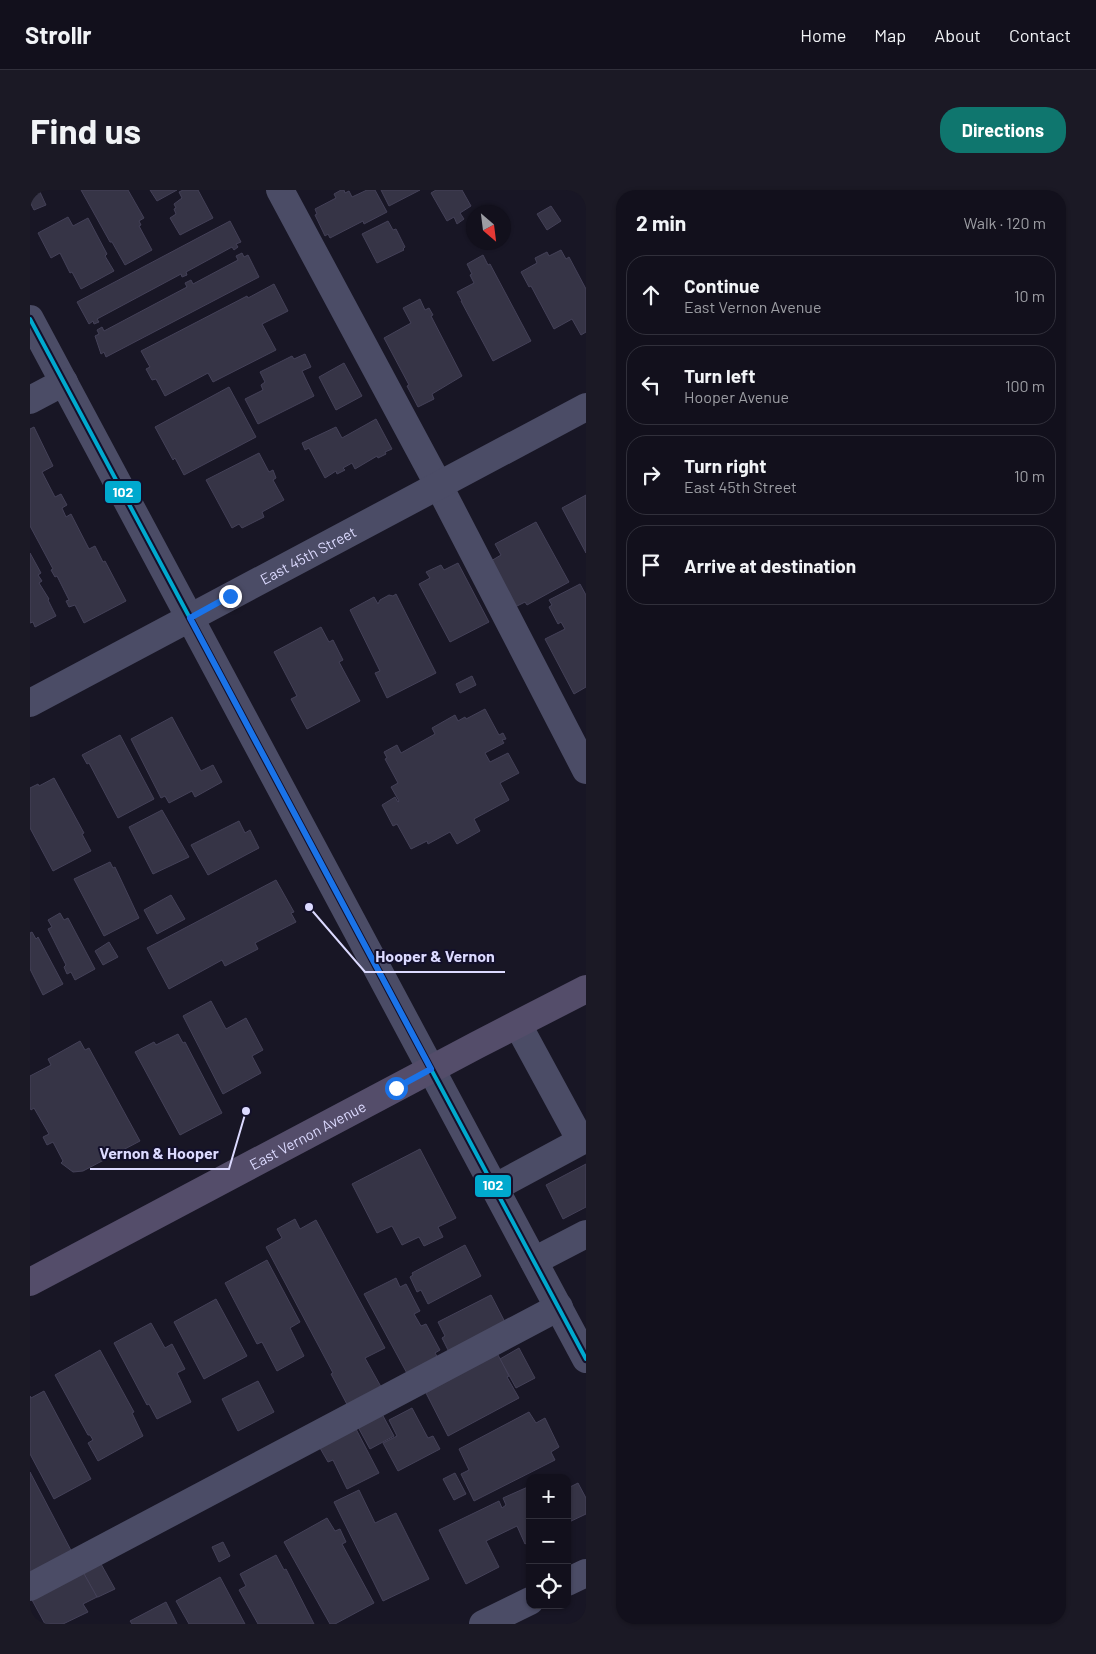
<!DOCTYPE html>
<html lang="en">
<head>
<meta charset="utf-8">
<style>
  body { margin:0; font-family:Barlow,sans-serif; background:#1b1925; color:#f1f3f6 }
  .controls { position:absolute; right:15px; bottom:15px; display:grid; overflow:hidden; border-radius:10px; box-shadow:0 1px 4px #0004 }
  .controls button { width:45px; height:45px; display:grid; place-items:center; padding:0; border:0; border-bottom:1px solid #31303b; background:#12101c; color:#f1f3f6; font:25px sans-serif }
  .compass { position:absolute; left:436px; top:15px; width:45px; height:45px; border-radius:50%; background:#12101c; box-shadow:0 1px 4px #0004; rotate:152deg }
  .stop { position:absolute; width:15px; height:15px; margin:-11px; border:4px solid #1a73e8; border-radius:50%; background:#fff }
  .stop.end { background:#1a73e8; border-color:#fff; box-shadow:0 1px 5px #0008 }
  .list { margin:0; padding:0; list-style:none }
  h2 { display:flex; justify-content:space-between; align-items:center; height:65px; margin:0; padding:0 20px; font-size:21px }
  h2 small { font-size:16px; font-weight:400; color:#9c9da3 }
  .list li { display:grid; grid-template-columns:32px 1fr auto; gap:15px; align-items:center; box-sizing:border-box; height:80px; margin:0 10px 10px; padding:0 10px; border:1px solid #31303b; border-radius:20px }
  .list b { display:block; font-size:19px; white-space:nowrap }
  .list p { margin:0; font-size:16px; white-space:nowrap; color:#9c9da3 }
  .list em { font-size:16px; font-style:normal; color:#9c9da3 }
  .icon { flex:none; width:28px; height:28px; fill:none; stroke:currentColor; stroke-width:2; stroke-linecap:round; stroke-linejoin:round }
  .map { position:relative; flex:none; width:556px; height:1434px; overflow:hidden; border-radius:20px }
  header { display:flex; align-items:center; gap:30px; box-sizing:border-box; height:70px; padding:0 25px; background:#12101c; border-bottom:1px solid #31303b }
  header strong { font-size:24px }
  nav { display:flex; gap:28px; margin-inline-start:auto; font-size:18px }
  .intro { display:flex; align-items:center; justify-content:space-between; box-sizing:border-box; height:120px; padding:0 30px }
  h1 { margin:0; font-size:35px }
  .button { padding:12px 22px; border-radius:20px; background:#0f766e; color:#fff; font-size:18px; font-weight:700 }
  main { display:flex; gap:30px; padding:0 30px }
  aside { flex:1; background:#12101c; border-radius:20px; box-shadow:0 1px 4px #0004 }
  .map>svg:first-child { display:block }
  .building { fill:#363446; stroke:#444158 }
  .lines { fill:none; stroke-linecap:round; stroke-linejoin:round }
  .minor { stroke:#4b4c66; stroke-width:28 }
  .major { stroke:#544d6a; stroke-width:28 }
  .bus-1-casing { stroke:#13102b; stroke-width:8 }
  .bus-1 { stroke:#00a9ce; stroke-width:4 }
  .route { stroke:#1a73e8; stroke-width:6 }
  .labels { text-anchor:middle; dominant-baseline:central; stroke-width:4; stroke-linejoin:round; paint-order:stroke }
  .street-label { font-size:15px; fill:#dcdaff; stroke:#13102b }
  .leader { fill:none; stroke:#dcdaff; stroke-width:2 }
  .callout-dot { fill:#dcdaff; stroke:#13102b; stroke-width:2 }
  .callout-label { font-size:16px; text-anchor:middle; font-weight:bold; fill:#dcdaff; stroke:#13102b; stroke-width:4; stroke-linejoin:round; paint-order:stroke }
  .line-badge { stroke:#13102b; stroke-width:2 }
  .badge-label { font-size:14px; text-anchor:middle; font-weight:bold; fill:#fff }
</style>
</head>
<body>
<header>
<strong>Strollr</strong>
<nav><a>Home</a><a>Map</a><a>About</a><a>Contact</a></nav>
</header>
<div class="intro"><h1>Find us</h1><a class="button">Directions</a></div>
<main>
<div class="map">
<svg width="556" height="1434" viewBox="0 0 556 1434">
  <rect width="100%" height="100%" fill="#181625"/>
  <!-- building -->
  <g class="building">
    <polygon points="51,0 98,0 114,28 109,31 111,35 109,36 122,60 95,75 82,52 80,52"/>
    <polygon points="120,0 147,0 127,11"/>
    <polygon points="153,0 168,0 183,28 150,45 140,28 146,24 144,19 146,18 144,14 152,8 149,2"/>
    <polygon points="311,0 314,0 315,3 319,1 322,7 337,0 345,0 357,22 334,34 333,31 300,48 298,44 295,46 285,25 287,24 285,19 306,8 304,4"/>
    <polygon points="351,0 390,0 359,16"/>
    <polygon points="406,0 432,0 441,16 430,23 434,29 427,34 424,27 417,31 401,3"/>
    <polygon points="10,2 16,15 4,20 0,12 0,7"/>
    <polygon points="521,16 531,31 517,40 507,24"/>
    <polygon points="38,27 43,36 58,28 77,64 75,66 84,81 51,99 42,82 40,83 30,63 21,68 8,43"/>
    <polygon points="200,31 211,52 206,54 208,57 204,60 202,57 156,82 157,85 152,87 151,84 67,129 69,132 64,134 63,131 59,134 47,112"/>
    <polygon points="358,31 363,40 366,39 375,57 373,59 374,60 347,73 332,44"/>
    <polygon points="531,60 536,69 539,67 556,99 556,142 551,145 542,129 524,139 501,96 499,97 491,82 507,73 505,68 517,62 519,66"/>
    <polygon points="212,63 214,67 218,65 229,87 76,167 74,162 71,164 65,146 69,144 67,140 72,137 74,141 157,97 155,93 161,90 163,94 208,70 206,66"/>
    <polygon points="453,65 458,75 460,74 501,151 463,171 431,111 432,111 427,102 444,93 440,85 442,84 437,74"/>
    <polygon points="244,94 258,121 232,134 246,160 183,192 178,183 135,206 126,189 122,190 116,179 120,177 111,161 217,106 218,108"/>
    <polygon points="390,109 395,120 399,118 403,125 401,126 432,186 402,204 404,209 388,217 377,196 379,195 354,148 381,133 373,118"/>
    <polygon points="275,164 281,177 272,181 284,206 228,234 215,209 233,200 231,195 235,192 230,182 262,166 264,169"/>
    <polygon points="314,173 332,206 306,220 289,187"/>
    <polygon points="199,197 226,247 154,285 145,268 143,270 125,237"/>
    <polygon points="346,229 362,259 355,262 356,264 348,268 347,266 325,279 322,273 313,278 315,280 307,284 306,281 295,288 279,258 275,260 272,253 306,237 312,248"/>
    <polygon points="4,237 23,276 12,282 25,307 31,304 37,315 32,318 36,327 41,324 59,359 65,356 73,372 75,371 96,411 54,433 45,415 39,417 36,411 39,410 27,386 25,387 21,380 23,379 0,336 0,239"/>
    <polygon points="229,263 239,282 243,280 246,288 243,290 254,310 232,322 234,327 212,338 209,334 202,338 176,290"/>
    <polygon points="556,305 556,363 532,318"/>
    <polygon points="506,332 539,392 497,415 495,412 485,417 461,371 471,365 465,354"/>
    <polygon points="0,363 11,383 8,385 12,391 9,393 19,409 18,410 26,426 5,437 3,432 0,433"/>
    <polygon points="428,373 459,432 420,452 389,394 400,388 396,382 411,375 414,380"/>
    <polygon points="550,394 556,405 556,497 544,504 515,449 535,439 531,432 528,434 519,417 522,415 519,410"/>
    <polygon points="366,404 406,483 357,508 345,483 350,481 320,420 344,407 348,414 350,410 359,405 363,406"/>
    <polygon points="291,437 299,452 303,450 313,470 309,472 330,511 277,539 261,509 267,506 244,462"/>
    <polygon points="442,486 446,495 430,503 426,494"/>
    <polygon points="455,519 469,545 473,543 476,549 472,550 474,553 455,563 460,572 478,563 489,583 470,593 479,610 444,629 450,641 427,654 420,642 398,654 397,651 381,659 367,634 363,636 352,615 365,607 368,612 369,611 361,597 368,593 355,569 357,568 354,562 367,555 371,563 405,544 402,538 425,525 428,531 435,527 436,529"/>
    <polygon points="142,527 171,581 183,575 192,592 165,607 162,601 139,613 135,606 131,608 101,549"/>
    <polygon points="90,545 124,609 88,628 59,573 57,574 52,565"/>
    <polygon points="24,588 54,643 52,644 61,661 23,681 0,638 0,598 8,594 9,596"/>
    <polygon points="132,620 159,667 123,684 99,637"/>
    <polygon points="209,631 215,643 220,640 229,658 178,685 161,655"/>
    <polygon points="80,672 83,678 85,677 109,728 74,746 44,689"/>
    <polygon points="246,690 264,722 261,723 266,732 225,753 228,759 195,776 192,770 139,799 117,758"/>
    <polygon points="141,705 155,729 127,744 114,720"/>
    <polygon points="30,723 34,730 38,728 65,779 45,790 41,782 37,784 34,777 36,775 18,739 22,737 18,730"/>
    <polygon points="2,742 6,749 8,747 33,794 13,805 0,779 0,743"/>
    <polygon points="79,752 88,767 73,775 65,761"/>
    <polygon points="181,811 196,839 216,828 233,860 222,866 231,883 193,904 153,826"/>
    <polygon points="148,844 153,853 155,852 192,923 150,945 105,862 124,852 126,855"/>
    <polygon points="50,851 55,860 59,858 110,951 53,981 43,982 31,973 33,971 23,952 17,955 13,947 19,944 4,918 1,920 0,918 0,886 21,875 18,869"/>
    <polygon points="390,959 426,1028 408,1037 413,1047 394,1056 389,1047 372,1055 362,1036 347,1043 322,994"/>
    <polygon points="556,974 556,1017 533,1029 516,995"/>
    <polygon points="265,1029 270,1039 286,1030 355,1158 335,1168 355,1204 321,1222 301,1184 303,1183 236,1057 252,1048 247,1039"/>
    <polygon points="435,1055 451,1086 398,1114 391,1100 387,1102 380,1087 383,1085 382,1083"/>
    <polygon points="237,1070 270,1132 260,1138 274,1166 247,1181 232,1152 227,1154 195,1093"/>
    <polygon points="366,1088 370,1097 376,1094 390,1121 384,1124 391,1136 396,1134 410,1160 405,1163 410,1171 379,1187 334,1104"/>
    <polygon points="461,1105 477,1136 420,1164 412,1148 415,1146 408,1132"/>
    <polygon points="186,1109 217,1166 174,1189 144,1132"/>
    <polygon points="121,1133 135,1158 142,1154 155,1179 147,1183 161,1212 127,1229 119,1214 117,1215 84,1153"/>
    <polygon points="489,1158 505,1188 486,1198 470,1169"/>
    <polygon points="70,1160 104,1222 102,1223 113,1246 68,1271 58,1253 63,1250 60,1245 58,1245 25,1185"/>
    <polygon points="467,1163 479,1186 477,1187 489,1208 418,1246 396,1203"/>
    <polygon points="228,1191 244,1222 208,1241 192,1209"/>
    <polygon points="14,1201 61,1289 24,1309 0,1264 0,1206 1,1208"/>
    <polygon points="382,1218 398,1248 403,1246 410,1259 368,1281 353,1253 367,1246 359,1230"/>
    <polygon points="499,1222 506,1233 515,1228 529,1257 521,1262 525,1270 444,1311 431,1284 439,1280 429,1259"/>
    <polygon points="352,1224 364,1246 340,1259 328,1237"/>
    <polygon points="326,1239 349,1283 317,1299 303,1270 298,1272 290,1258"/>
    <polygon points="0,1282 45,1368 0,1391"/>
    <polygon points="425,1283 436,1304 424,1310 413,1289"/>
    <polygon points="548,1293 556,1308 556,1324 537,1333 537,1296 538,1298"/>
    <polygon points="500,1296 500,1351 495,1354 487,1336 456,1351 469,1377 436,1394 409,1340 469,1311 472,1318 476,1315 473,1308"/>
    <polygon points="329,1300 345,1333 366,1323 399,1389 353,1411 304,1312"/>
    <polygon points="297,1328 305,1341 310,1339 316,1352 312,1354 344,1413 305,1434 300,1434 254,1352"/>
    <polygon points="193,1352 200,1366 189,1372 182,1357"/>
    <polygon points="246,1365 254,1380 256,1379 284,1434 228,1434 209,1400 216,1396 210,1384"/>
    <polygon points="71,1374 85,1399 68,1407 67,1407 53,1382"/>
    <polygon points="53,1382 67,1407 53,1414 58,1422 33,1434 15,1434 2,1410"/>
    <polygon points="190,1387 215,1434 159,1434 146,1411"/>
    <polygon points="136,1412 147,1434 102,1434 100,1431"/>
  </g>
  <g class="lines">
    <!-- minor -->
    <g class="minor">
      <polyline points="250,0 409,296 556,580"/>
      <polyline points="0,129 556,1169"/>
      <polyline points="0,210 34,192"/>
      <path id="s1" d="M0 513 556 217"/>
      <polyline points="464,998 551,951 488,835"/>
      <polyline points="504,1071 556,1044"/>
      <polyline points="537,1392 556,1383"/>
      <polyline points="0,1397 529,1117"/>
      <polyline points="453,1434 500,1411"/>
    </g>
    <!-- major -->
    <path class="major" id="s2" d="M0 1092 447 855 556 799"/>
    <defs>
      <polyline id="bus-1" points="0,129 556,1169"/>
    </defs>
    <!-- bus-1 casing -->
    <use href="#bus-1" class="bus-1-casing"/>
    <!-- bus-1 -->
    <use href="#bus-1" class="bus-1"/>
  </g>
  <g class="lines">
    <!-- route -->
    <polyline class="route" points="200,406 160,428 401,879 366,898"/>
  </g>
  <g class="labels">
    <!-- street labels -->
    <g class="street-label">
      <text stroke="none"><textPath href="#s1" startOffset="315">East 45th Street</textPath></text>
      <text stroke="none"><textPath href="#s2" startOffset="314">East Vernon Avenue</textPath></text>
    </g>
  </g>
  <!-- callouts -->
  <path class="leader" d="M279 717L335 782H475M216 921L199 979H60"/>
  <g class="callout-dot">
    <circle cx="279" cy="717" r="5"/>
    <circle cx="216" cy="921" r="5"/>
  </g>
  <g class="callout-label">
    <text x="405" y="772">Hooper &amp; Vernon</text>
    <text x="129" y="969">Vernon &amp; Hooper</text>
  </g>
  <g class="line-badge">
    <rect x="74" y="290" width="38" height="24" rx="5" fill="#00a9ce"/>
    <rect x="444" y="984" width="38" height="24" rx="5" fill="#00a9ce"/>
  </g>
  <g class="badge-label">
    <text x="93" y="307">102</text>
    <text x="463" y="1000">102</text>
  </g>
</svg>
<div class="controls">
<button>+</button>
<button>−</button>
<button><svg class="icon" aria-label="locate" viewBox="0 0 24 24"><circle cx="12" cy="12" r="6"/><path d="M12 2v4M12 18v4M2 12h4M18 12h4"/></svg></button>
</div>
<svg class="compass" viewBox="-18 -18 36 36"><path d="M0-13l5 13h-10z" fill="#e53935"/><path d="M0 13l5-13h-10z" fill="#9c9da3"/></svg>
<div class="stop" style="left:366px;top:898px"></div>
<div class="stop end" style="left:200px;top:406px"></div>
</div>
<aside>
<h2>2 min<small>Walk · 120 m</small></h2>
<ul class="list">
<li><svg class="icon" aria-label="ahead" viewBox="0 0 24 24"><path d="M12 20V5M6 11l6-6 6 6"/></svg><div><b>Continue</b><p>East Vernon Avenue</p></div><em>10 m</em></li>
<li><svg class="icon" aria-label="left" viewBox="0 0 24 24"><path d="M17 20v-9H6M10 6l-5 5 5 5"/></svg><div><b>Turn left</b><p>Hooper Avenue</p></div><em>100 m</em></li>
<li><svg class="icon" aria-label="right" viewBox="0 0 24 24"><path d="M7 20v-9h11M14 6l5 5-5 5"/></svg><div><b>Turn right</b><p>East 45th Street</p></div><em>10 m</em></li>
<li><svg class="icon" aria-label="arrive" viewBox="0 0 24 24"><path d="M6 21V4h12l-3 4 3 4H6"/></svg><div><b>Arrive at destination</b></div></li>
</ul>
</aside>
</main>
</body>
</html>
